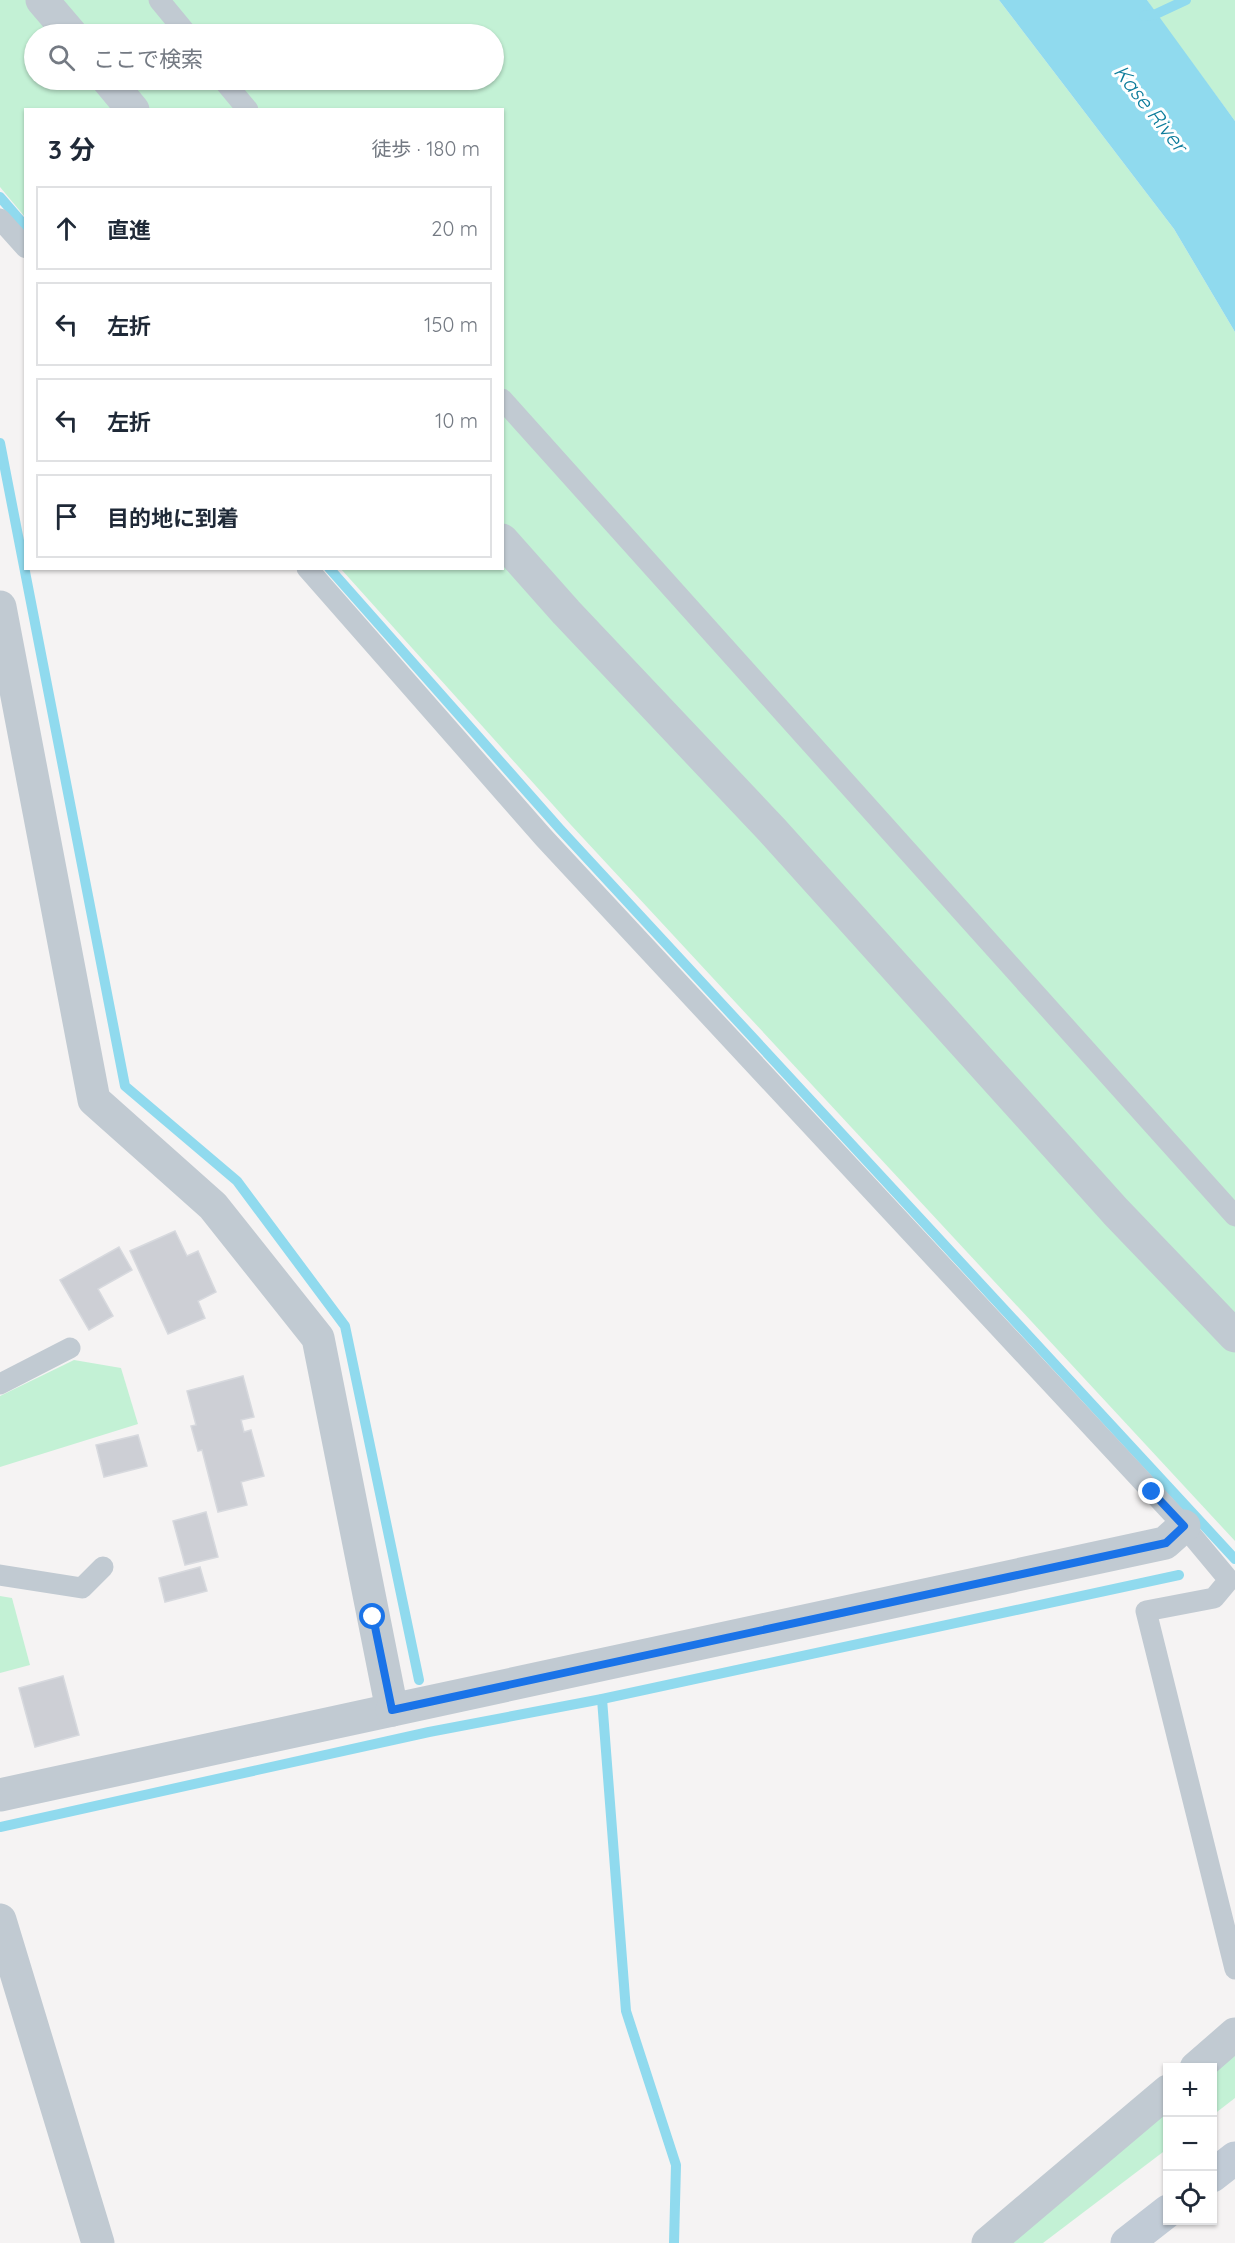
<!DOCTYPE html>
<html lang="ja">
<head>
<meta charset="utf-8">
<style>
  body { margin:0; font-family:Quicksand,"Noto Sans JP",sans-serif; background:#f6f6f7; color:#1f2937 }
  .controls { position:absolute; right:18px; bottom:18px; display:grid; overflow:hidden; border-radius:0px; box-shadow:0 2px 4px #0004 }
  .controls button { width:54px; height:54px; display:grid; place-items:center; padding:0; border:0; border-bottom:2px solid #e0e1e3; background:#fff; color:#1f2937; font:30px sans-serif }
  .stop { position:absolute; width:18px; height:18px; margin:-14px; border:4px solid #1a73e8; border-radius:50%; background:#fff }
  .stop.end { background:#1a73e8; border-color:#fff; box-shadow:0 2px 6px #0008 }
  .list { margin:0; padding:0; list-style:none }
  h2 { display:flex; justify-content:space-between; align-items:center; height:78px; margin:0; padding:0 24px; font-size:26px }
  h2 small { font-size:20px; font-weight:400; color:#747a83 }
  .list li { display:grid; grid-template-columns:39px 1fr auto; gap:18px; align-items:center; box-sizing:border-box; height:84px; margin:0 12px 12px; padding:0 12px; border:2px solid #e0e1e3; border-radius:0px }
  .list b { display:block; font-size:22px; white-space:nowrap }
  .list em { font-size:20px; font-style:normal; color:#747a83 }
  .icon { flex:none; width:33px; height:33px; fill:none; stroke:currentColor; stroke-width:2; stroke-linecap:round; stroke-linejoin:round }
  .map { position:relative; flex:none; width:1235px; height:2243px; overflow:hidden }
  .search { position:absolute; background:#fff; box-shadow:0 2px 4px #0004; left:24px; top:24px; width:480px; height:66px; display:flex; align-items:center; gap:15px; box-sizing:border-box; padding:0 21px; border-radius:33px; color:#747a83; font-size:22px }
  .panel { position:absolute; background:#fff; box-shadow:0 2px 4px #0004; left:24px; top:108px; width:480px; height:462px; border-radius:0px }
  .map>svg:first-child { display:block }
  .green { fill:#c3f1d5; fill-rule:evenodd }
  .water { fill:#90daee }
  .lines { fill:none; stroke-linecap:round; stroke-linejoin:round }
  .stream { stroke:#90daee; stroke-width:10 }
  .building { fill:#cdcfd5; stroke:#d7d9de; stroke-width:1.5 }
  .lane { stroke:#c1cad2; stroke-width:21 }
  .street { stroke:#c1cad2; stroke-width:33 }
  .secondary { stroke:#c1cbd6; stroke-width:33 }
  .route { stroke:#1a73e8; stroke-width:8 }
  .labels { text-anchor:middle; dominant-baseline:central; stroke-width:6; stroke-linejoin:round; paint-order:stroke }
  .water-label { font-size:21px; font-style:italic; fill:#0c7c9b; stroke:#fff }
</style>
</head>
<body>
<div class="map">
<svg width="1235" height="2243" viewBox="0 0 1235 2243">
  <rect width="100%" height="100%" fill="#f5f3f3"/>
  <!-- green -->
  <g class="green">
    <path d="M0 0H999L1174 229 1235 332V1541L571 825 341 569 502 568V110H26L25 217 0 187ZM34 34H494V80H34Z"/>
    <polygon points="1147,0 1235,0 1235,121 1156,14"/>
    <polygon points="74,1360 121,1368 138,1424 0,1467 0,1396"/>
    <polygon points="0,1596 12,1598 30,1665 0,1673"/>
    <polygon points="1235,2053 1235,2098 1213,2115 1213,2073"/>
    <polygon points="1167,2111 1167,2149 1043,2243 1012,2243"/>
  </g>
  <!-- water -->
  <polygon class="water" points="999,0 1147,0 1235,121 1235,332 1174,229"/>
  <g class="lines">
    <!-- stream -->
    <g class="stream">
      <polyline points="1144,16 1156,14 1186,0"/>
      <polyline points="0,197 26,227"/>
      <polyline points="0,443 125,1086 237,1181 345,1326 419,1680"/>
      <polyline points="329,568 559,828 1235,1559"/>
      <polyline points="602,1699 626,2011 676,2165 674,2243"/>
      <polyline points="0,1827 429,1732 602,1699 1179,1575"/>
    </g>
  </g>
  <!-- building -->
  <g class="building">
    <polygon points="175,1231 187,1256 198,1251 216,1292 198,1301 205,1318 168,1334 130,1251"/>
    <polygon points="119,1247 132,1270 98,1289 113,1316 89,1330 60,1280"/>
    <polygon points="243,1376 254,1417 241,1420 244,1432 251,1430 264,1476 241,1482 247,1505 218,1512 202,1450 198,1451 191,1426 196,1425 187,1391"/>
    <polygon points="138,1435 147,1466 104,1477 96,1445"/>
    <polygon points="206,1512 218,1557 185,1565 173,1521"/>
    <polygon points="200,1567 207,1591 165,1602 159,1578"/>
    <polygon points="63,1676 79,1735 35,1747 19,1688"/>
  </g>
  <g class="lines">
    <!-- lane -->
    <g class="lane">
      <polyline points="159,0 187,34"/>
      <polyline points="223,80 248,110"/>
      <polyline points="0,219 26,248"/>
      <polyline points="502,399 1235,1216"/>
      <polyline points="307,568 544,838 1184,1526 1229,1580 1214,1598 1146,1611 1235,1969"/>
      <polyline points="0,1384 70,1348"/>
      <polyline points="0,1575 82,1588 103,1567"/>
    </g>
    <!-- street -->
    <g class="street">
      <polyline points="42,0 71,34"/>
      <polyline points="108,80 133,110"/>
      <polyline points="502,540 566,612 772,830 1116,1212 1235,1336"/>
      <polyline points="0,607 94,1100 213,1206 318,1338 392,1710 0,1795"/>
      <polyline points="392,1710 1165,1543 1184,1526"/>
      <polyline points="0,1920 98,2243"/>
      <polyline points="1196,2068 1235,2034"/>
      <polyline points="988,2243 1168,2091"/>
    </g>
    <!-- secondary -->
    <g class="secondary">
      <polyline points="1212,2176 1235,2158"/>
      <polyline points="1127,2243 1168,2211"/>
    </g>
  </g>
  <g class="lines">
    <!-- route -->
    <polyline class="route" points="373,1617 392,1710 1166,1543 1184,1526 1152,1492"/>
  </g>
  <g class="labels">
    <!-- water labels -->
    <g class="water-label">
      <text transform="translate(1151 108) rotate(52)">Kase River</text>
    </g>
  </g>
</svg>
<div class="controls">
<button>+</button>
<button>−</button>
<button><svg class="icon" aria-label="locate" viewBox="0 0 24 24"><circle cx="12" cy="12" r="6"/><path d="M12 2v4M12 18v4M2 12h4M18 12h4"/></svg></button>
</div>
<div class="stop" style="left:373px;top:1617px"></div>
<div class="stop end" style="left:1152px;top:1492px"></div>
<div class="search"><svg class="icon" aria-label="search" viewBox="0 0 24 24"><circle cx="10" cy="10" r="6"/><path d="M15 15l6 6"/></svg>ここで検索</div>
<section class="panel">
<h2>3 分<small>徒歩 · 180 m</small></h2>
<ul class="list">
<li><svg class="icon" aria-label="ahead" viewBox="0 0 24 24"><path d="M12 20V5M6 11l6-6 6 6"/></svg><div><b>直進</b></div><em>20 m</em></li>
<li><svg class="icon" aria-label="left" viewBox="0 0 24 24"><path d="M17 20v-9H6M10 6l-5 5 5 5"/></svg><div><b>左折</b></div><em>150 m</em></li>
<li><svg class="icon" aria-label="left" viewBox="0 0 24 24"><path d="M17 20v-9H6M10 6l-5 5 5 5"/></svg><div><b>左折</b></div><em>10 m</em></li>
<li><svg class="icon" aria-label="arrive" viewBox="0 0 24 24"><path d="M6 21V4h12l-3 4 3 4H6"/></svg><div><b>目的地に到着</b></div></li>
</ul>
</section>
</div>
</body>
</html>
